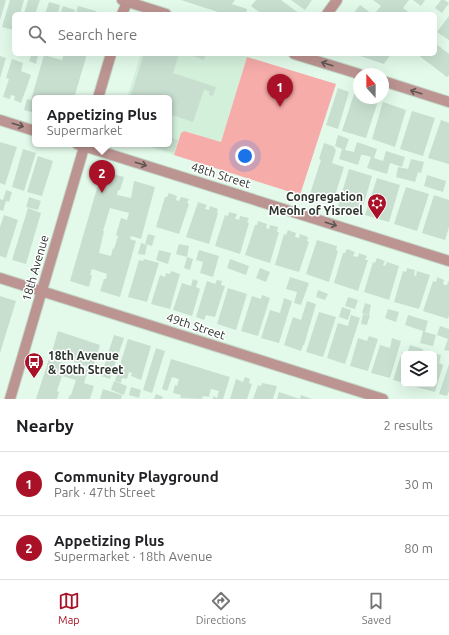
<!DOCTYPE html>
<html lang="en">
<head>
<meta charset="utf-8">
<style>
  body { margin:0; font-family:Ubuntu,sans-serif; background:#f2f2f2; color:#202124 }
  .controls { position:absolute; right:12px; bottom:12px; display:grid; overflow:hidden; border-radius:6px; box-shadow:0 4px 16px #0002 }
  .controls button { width:36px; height:36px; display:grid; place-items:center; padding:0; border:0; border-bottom:1px solid #e0e0e0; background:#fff; color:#202124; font:20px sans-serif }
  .compass { position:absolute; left:353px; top:68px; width:36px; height:36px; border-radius:50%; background:#fff; box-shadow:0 4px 16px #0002; rotate:339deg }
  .you { position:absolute; left:245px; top:156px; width:14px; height:14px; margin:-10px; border:3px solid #fff; border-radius:50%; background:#1a73e8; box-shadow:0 0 0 6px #1a73e833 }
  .badge { display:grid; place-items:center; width:26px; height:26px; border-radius:50%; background:#a81127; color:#fff; font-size:13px; font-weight:700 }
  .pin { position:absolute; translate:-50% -33px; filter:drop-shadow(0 1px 2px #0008) }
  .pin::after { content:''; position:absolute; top:21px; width:14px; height:12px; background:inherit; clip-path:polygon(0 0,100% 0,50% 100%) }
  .popup { position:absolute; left:32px; top:95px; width:140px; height:52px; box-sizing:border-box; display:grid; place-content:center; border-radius:6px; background:#fff; filter:drop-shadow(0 1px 3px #0005); font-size:13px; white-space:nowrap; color:#757577 }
  .popup b { font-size:15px; color:#202124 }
  .popup::after { content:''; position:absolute; left:50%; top:100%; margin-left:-8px; border:8px solid transparent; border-top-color:#fff }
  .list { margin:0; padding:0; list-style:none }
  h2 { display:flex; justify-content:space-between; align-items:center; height:52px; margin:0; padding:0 16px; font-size:17px }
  h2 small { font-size:13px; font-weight:400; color:#757577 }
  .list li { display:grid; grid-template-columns:26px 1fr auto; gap:12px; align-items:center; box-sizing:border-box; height:64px; padding:0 16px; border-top:1px solid #e0e0e0 }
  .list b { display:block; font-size:15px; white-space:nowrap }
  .list p { margin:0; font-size:13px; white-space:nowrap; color:#757577 }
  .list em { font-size:13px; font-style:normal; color:#757577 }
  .icon { flex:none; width:22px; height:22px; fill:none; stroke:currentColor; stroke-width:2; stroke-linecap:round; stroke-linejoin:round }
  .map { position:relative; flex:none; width:449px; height:399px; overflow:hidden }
  .search { position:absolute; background:#fff; box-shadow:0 4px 16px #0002; left:12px; right:12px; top:12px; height:44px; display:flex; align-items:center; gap:10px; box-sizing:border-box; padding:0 14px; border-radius:6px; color:#757577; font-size:15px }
  .sheet { height:180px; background:#fff }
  nav { display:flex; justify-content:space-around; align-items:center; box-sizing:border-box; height:56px; border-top:1px solid #e0e0e0; background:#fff; font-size:11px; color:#757577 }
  nav a { display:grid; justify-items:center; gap:2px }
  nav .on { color:#a81127 }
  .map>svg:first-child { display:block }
  .built { fill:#d3f0db }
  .green { fill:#f6aca9 }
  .building { fill:#c8dfcf; fill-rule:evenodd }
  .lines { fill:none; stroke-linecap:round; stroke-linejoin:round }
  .minor-casing { stroke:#c2d7c8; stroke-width:12 }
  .tertiary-casing { stroke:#c2d7c8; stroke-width:12 }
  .minor { stroke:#bc9491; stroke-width:10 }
  .tertiary { stroke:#bc9491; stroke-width:10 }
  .oneway { stroke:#5e5651 }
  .labels { text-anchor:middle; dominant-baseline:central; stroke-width:3; stroke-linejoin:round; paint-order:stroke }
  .street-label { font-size:12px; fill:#2c352f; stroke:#fff }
  .poi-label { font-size:12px; font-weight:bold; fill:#2c352f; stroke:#fff; text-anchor:end }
</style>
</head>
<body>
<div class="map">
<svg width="449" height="399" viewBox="0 0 449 399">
  <rect width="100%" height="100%" fill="#e3faea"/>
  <!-- built -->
  <polygon class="built" points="141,54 237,54 247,57 221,142 184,131 181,133 174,155 140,144 169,144 169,98 127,98"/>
  <!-- green -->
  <polygon class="green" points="247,57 336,84 300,195 174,155 181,133 184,131 221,142"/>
  <!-- building -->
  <g class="building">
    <polygon points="0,0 6,0 0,20"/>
    <polygon points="10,0 24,0 20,14 14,14 14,30 2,27"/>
    <polygon points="28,0 40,0 35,14 24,14"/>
    <polygon points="181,0 235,0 232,4 247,9 246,14 224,14"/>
    <polygon points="256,0 281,0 300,14 262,14 251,6"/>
    <polygon points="291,0 312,0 305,10"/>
    <polygon points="373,0 409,0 403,8 411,14 374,14 381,6"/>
    <polygon points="413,0 425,0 421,6"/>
    <polygon points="441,0 444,0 449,3 442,13 435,8"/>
    <polygon points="49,2 60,5 58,14 45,14"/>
    <polygon points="360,5 372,14 353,14"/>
    <polygon points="63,6 75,10 74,14 60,14"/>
    <polygon points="78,6 96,11 97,14 76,14"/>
    <polygon points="449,16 449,40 437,32"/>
    <polygon points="435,43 449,54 449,75 447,77 417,54 435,54"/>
    <polygon points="32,54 38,55 36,64 29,61"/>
    <polygon points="64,54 87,54 74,98 35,98 35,113 24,110 27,99 31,100 44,55 62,60"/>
    <polygon points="144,54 179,54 173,73 216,87 213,96 209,95 209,91 204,90 193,122 169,114 169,98 130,98"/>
    <polygon points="187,54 206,54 204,60"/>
    <polygon points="354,54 391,54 384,64"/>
    <polygon points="0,56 6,58 0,78"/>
    <polygon points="12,59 23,63 21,71 31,75 21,103 14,100 15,96 11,95 10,99 3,97 9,79 6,78"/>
    <polygon points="338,88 349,92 338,129 326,125"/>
    <polygon points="354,94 359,95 359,98 368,98 378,101 366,138 342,131"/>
    <polygon points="383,102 406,110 395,147 372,139"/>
    <polygon points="412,111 435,118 423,156 400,149"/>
    <polygon points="441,120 449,123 449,164 428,158"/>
    <polygon points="338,135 349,139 345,150 354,152 357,142 377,149 374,158 383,161 386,151 405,157 402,167 390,163 387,174 367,168 371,157 364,155 361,155 358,165 339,159 342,149 335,146"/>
    <polygon points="169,137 178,140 174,153 145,144 169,144"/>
    <polygon points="0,142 17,147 5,185 0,183"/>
    <polygon points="324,143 333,146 336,150 332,163 344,167 332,205 309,197 321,160 319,159"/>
    <polygon points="23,149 36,153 24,191 12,187"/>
    <polygon points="38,156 53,161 42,196 27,192"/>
    <polygon points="411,159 424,162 421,173 418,172 415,182 396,177 398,167 408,169"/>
    <polygon points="349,169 372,176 361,213 338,206"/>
    <path d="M102 171 124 177 120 190H118L117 195 131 198 134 181 155 187 141 239 131 236 130 239 136 241 120 297 100 291 104 279H106L107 274 92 269 90 275H92L89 287 70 281ZM110 208 129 213 127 220 121 218 116 235 118 236 114 249 113 248 111 256 99 253 104 231H103Z"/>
    <polygon points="427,175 446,181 443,192 424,186"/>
    <polygon points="377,178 400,185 389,222 365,215"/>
    <polygon points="406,187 429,194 417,231 394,224"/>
    <polygon points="6,190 12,192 9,202 6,201 3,211 0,210 0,199 3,200"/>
    <polygon points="169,193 177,196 176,200 179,201 181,197 189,199 187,203 189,204 179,234 156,227 165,197 167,197"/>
    <polygon points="434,195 449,200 449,227 445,240 422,233"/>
    <polygon points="29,197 41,201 38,210 26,207"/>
    <polygon points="198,202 207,205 205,209 209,210 210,206 218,209 217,213 218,213 209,244 186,237"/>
    <polygon points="28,208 41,213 26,264 12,260"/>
    <polygon points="229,212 237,214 235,219 237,219 239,220 240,216 249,218 247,222 249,223 240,254 215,246 225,215 228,216"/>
    <polygon points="4,215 18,220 6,258 0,256 0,227"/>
    <polygon points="258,221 267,224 266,228 269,229 270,225 278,227 277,232 279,232 270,263 245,255 255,225 257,225"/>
    <polygon points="288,230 296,233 295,237 299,238 300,234 308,237 307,241 309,242 299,272 275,265 284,234 286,235"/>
    <polygon points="148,234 155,236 152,246 145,244"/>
    <polygon points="317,240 337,246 336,250 338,251 329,282 306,274"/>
    <polygon points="141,243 147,245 145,255 138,254"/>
    <polygon points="179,244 189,246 187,257 176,254"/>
    <polygon points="347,249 355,252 353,256 358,257 359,253 367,256 365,260 368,260 358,291 334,283 343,253 345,253"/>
    <polygon points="159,250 171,253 168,264 156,260"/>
    <polygon points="199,250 219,256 213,277 200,273 203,262 196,260"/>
    <polygon points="187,257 193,259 190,270 184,268"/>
    <polygon points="377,258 385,261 383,265 385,266 387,262 399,266 389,300 364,292 373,262 375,263"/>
    <polygon points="144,259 159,263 147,302 128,297 139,260 143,261"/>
    <polygon points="230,259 249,266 246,275 227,268"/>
    <polygon points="260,268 270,272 266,282 256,278"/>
    <polygon points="407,268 415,270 414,275 416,276 417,271 430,275 419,309 394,302 403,271 406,272"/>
    <polygon points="171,271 180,274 170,309 151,304 160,275 165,277 166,273 170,274"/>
    <polygon points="290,277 309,283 301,305 294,303 297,292 286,289"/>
    <polygon points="437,277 444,280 443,284 445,285 447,285 449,280 449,315 448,319 423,311 433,281 436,282"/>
    <polygon points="193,279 198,281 196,287 200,289 192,316 173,310 182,283 191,286"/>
    <polygon points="217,280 222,281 221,285 225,286 215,317 206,315 204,320 196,317 207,281 215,284"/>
    <polygon points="228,288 247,294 236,330 217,324"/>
    <polygon points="318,290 328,294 325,300 316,297"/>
    <polygon points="262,295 270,298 258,336 241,331 252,296 261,299"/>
    <polygon points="0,296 16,301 0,353"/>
    <polygon points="348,297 358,300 355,309 345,306"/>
    <polygon points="284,298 292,301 279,343 261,338 270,310 280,313"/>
    <polygon points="307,301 316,304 304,345 303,345 301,351 284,345 293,317 301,320"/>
    <polygon points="365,303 371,305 369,315 362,313"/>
    <polygon points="342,307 351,310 348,320 339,317"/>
    <polygon points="388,309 399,312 396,322 385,318"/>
    <polygon points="319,312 336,317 323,357 306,352"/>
    <polygon points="363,314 370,315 367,325 361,324"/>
    <polygon points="351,315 360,318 345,364 327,358 338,323 348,326"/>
    <polygon points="408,315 428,321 425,332 436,335 433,346 420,343 423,331 405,325"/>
    <polygon points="440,326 449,329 449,351 444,350 448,339 437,335"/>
    <polygon points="58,331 100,345 93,368 51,355"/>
    <polygon points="114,335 124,338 110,379 101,376"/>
    <polygon points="369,336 378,339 368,371 350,366 358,338 367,341"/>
    <polygon points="392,338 401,341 390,378 371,373 380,345 390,348"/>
    <polygon points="128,339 151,346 141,380 131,376 132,373 129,372 127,379 122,378 121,383 115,381"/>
    <polygon points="410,345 423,349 422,354 404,354 404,383 393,380 402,352 407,353"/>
    <polygon points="156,348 165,351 152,393 143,390"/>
    <polygon points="436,354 441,355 439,363 443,365 435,392 416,387 417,384 434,384 434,360"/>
    <polygon points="49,359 88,370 84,383 94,386 90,399 68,399 70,395 71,395 76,380 62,376 57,391 59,392 57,399 36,399"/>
    <polygon points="171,359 230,377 223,399 213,399 213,396 217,398 219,391 211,389 209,397 203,396 202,399 180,398 181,395 173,393 175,385 177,386 179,379 172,377 167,391 162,389"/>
    <polygon points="449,364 449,391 447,396 439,394"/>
    <polygon points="245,377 250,379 249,383 252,384 247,399 230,399 236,379 243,382"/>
    <polygon points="114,381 127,386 124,395 111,390"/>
    <polygon points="262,383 277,386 273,399 253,399 258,385 261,386"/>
    <polygon points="131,387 141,390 139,398 129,395"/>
    <polygon points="103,389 122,395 121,399 100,399"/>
    <polygon points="279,392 300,399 277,399"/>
    <polygon points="156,394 163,397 162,399 154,399"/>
    <polygon points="301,395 312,399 300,399"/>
  </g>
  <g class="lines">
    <defs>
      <g id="minor">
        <polyline points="122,0 166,14"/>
        <polyline points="327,14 337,0"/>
        <polyline points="294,54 359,74"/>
        <polyline points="383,81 449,102"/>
        <polyline points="0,120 35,131"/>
        <polyline points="77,144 449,261"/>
        <polyline points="0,278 383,399"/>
      </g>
      <g id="tertiary">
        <polyline points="122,14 128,0"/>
        <polyline points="98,98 111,54"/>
        <polyline points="10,399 85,144"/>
      </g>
    </defs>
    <!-- minor casing -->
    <use href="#minor" class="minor-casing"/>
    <!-- tertiary casing -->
    <use href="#tertiary" class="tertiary-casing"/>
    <!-- minor -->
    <use href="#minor" class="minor"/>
    <!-- tertiary -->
    <use href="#tertiary" class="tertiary"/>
  </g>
  <!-- one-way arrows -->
  <defs><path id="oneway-shaft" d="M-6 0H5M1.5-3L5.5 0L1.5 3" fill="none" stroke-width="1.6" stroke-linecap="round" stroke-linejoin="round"/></defs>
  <g class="oneway">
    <use href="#oneway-shaft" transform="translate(327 64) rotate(-163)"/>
    <use href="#oneway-shaft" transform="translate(416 92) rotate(-163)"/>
    <use href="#oneway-shaft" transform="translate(18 125) rotate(17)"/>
    <use href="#oneway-shaft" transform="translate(141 164) rotate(17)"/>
    <use href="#oneway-shaft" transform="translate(331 224) rotate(17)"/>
  </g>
  <!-- icons -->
  <defs>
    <symbol id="synagogue-pin" viewBox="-11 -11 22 30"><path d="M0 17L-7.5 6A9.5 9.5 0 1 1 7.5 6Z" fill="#a81127" stroke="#fff"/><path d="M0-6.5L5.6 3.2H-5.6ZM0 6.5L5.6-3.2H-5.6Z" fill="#fff"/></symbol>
    <symbol id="bus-pin" viewBox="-11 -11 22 30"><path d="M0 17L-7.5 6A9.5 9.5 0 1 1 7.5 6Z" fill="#a81127" stroke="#fff"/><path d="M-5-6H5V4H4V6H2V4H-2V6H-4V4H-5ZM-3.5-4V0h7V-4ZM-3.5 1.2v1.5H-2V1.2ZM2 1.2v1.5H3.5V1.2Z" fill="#fff"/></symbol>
  </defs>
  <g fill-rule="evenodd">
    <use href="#synagogue-pin" x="366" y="192" width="22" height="30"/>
    <use href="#bus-pin" x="23" y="351" width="22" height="30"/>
  </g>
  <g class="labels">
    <!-- street labels -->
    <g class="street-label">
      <text transform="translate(221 175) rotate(17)">48th Street</text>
      <text transform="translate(35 268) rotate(-74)">18th Avenue</text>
      <text transform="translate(196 326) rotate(18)">49th Street</text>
    </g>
    <!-- poi labels -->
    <g class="poi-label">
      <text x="363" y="196">Congregation<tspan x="363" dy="14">Meohr of Yisroel</tspan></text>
      <text x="48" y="355" text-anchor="start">18th Avenue<tspan x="48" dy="14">&amp; 50th Street</tspan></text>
    </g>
  </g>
</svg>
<div class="controls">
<button><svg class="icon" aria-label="layers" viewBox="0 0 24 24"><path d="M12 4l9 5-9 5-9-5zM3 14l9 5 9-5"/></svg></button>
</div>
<svg class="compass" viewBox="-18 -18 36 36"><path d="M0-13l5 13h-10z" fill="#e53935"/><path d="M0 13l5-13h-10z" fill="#757577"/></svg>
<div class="you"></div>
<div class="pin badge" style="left:280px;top:107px">1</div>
<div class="pin badge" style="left:102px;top:193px">2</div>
<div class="popup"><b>Appetizing Plus</b>Supermarket</div>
<div class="search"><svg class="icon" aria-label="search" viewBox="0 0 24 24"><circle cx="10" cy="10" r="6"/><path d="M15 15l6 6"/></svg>Search here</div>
</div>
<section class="sheet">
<h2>Nearby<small>2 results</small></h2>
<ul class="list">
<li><span class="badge">1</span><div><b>Community Playground</b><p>Park · 47th Street</p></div><em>30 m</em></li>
<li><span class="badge">2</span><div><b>Appetizing Plus</b><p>Supermarket · 18th Avenue</p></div><em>80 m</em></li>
</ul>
</section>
<nav>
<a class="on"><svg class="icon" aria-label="map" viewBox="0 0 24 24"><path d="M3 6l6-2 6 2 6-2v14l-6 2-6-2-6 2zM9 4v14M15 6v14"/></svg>Map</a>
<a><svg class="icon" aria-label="directions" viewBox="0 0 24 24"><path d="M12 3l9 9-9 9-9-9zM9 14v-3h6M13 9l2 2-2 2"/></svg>Directions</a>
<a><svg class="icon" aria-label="saved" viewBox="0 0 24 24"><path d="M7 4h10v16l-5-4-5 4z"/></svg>Saved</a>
</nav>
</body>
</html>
